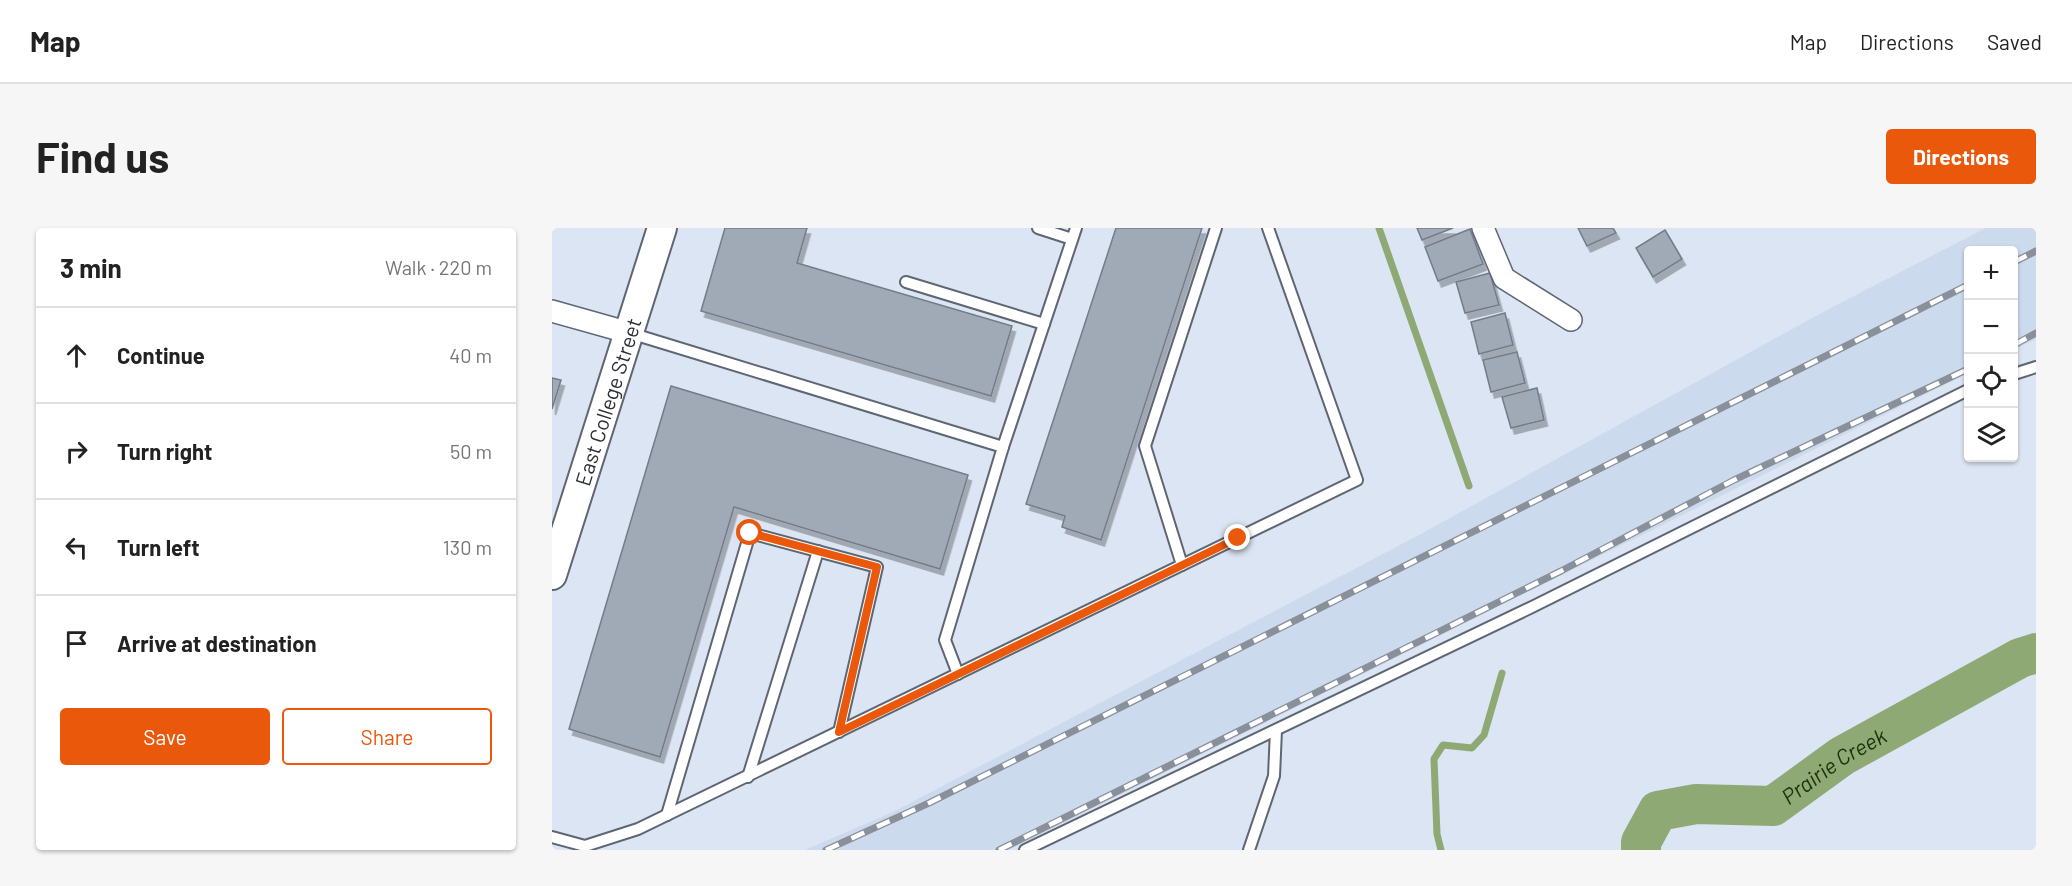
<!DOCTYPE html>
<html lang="en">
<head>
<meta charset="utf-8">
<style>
  body { margin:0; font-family:Barlow,sans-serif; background:#f6f6f6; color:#222 }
  .controls { position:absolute; right:18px; top:18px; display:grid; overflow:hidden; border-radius:6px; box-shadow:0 2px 4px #0004 }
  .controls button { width:54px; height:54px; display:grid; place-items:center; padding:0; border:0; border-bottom:2px solid #e0e0e0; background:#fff; color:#222; font:30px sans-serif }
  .stop { position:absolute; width:18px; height:18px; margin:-14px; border:4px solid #ea580c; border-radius:50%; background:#fff }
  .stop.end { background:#ea580c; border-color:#fff; box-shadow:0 2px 6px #0008 }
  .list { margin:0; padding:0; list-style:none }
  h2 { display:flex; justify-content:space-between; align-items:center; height:78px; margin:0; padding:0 24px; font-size:26px }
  h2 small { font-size:20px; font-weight:400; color:#767676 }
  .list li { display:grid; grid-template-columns:39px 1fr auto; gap:18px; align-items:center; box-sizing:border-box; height:96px; padding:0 24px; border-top:2px solid #e0e0e0 }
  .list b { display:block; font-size:22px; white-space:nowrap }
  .list em { font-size:20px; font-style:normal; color:#767676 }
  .actions { display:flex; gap:12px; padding:18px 24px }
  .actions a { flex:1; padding:14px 0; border:2px solid #ea580c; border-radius:6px; text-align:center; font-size:21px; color:#ea580c }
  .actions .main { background:#ea580c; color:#fff }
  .icon { flex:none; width:33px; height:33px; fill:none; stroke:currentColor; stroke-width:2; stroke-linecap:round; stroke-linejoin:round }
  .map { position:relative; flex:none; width:1484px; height:622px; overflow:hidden; border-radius:6px }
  header { display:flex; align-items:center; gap:36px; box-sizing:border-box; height:84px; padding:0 30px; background:#fff; border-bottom:2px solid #e0e0e0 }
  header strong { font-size:28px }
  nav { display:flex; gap:33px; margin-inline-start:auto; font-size:21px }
  .intro { display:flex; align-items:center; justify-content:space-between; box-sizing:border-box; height:144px; padding:0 36px }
  h1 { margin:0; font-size:42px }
  .button { padding:15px 27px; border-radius:6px; background:#ea580c; color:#fff; font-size:21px; font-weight:700 }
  main { display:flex; gap:36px; padding:0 36px }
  aside { flex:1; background:#fff; border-radius:6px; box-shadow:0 2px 4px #0004 }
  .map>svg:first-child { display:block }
  .built { fill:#ccdaee }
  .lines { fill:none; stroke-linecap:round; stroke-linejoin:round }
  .stream { stroke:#8ea974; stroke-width:7 }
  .river { stroke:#8ea974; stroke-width:40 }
  .building { fill:#a0a9b6; stroke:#737c89; stroke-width:1.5; filter:url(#shadow) }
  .lane-casing { stroke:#5e6673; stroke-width:14 }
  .street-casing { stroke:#5e6673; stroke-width:24 }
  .secondary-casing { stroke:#5e6673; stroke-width:32 }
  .lane { stroke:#fff; stroke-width:10 }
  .street { stroke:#fff; stroke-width:21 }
  .secondary { stroke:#fff; stroke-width:28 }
  .rail-casing { stroke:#89909a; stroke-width:7 }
  .rail { stroke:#fff; stroke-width:4.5; stroke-dasharray:14; stroke-linecap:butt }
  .route { stroke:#ea580c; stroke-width:8 }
  .labels { text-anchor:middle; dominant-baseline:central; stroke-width:4.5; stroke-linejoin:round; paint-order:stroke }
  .street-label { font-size:21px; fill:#2b2f35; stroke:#fff }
  .water-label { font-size:22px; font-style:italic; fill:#1e3009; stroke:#fff }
</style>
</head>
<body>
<header>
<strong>Map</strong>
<nav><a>Map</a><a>Directions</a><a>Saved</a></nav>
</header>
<div class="intro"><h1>Find us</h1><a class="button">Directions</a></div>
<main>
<aside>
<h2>3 min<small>Walk · 220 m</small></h2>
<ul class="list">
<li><svg class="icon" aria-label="ahead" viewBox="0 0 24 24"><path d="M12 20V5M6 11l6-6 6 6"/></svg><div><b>Continue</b></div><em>40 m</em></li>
<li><svg class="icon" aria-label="right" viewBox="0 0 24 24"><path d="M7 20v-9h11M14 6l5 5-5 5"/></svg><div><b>Turn right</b></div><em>50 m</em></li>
<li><svg class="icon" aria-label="left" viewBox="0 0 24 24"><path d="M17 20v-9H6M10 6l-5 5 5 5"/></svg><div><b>Turn left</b></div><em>130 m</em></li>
<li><svg class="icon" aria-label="arrive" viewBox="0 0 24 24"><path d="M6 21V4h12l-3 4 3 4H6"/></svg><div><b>Arrive at destination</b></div></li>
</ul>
<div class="actions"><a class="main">Save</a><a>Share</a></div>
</aside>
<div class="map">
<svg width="1484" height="622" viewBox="0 0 1484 622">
  <defs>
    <filter id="shadow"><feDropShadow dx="3.5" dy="6" stdDeviation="0" flood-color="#0004"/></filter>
  </defs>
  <rect width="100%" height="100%" fill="#dbe5f3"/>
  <!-- built -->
  <polygon class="built" points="1434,0 1484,0 1484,111 1462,122 1462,22 1416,22 1416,145 457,622 253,622 343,583 867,307 1273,83"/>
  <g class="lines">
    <!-- stream -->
    <g class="stream">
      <polyline points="827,0 917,258"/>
      <polyline points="889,622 885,606 882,531 891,517 920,520 932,507 950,445"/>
    </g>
    <!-- river -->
    <path class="river" id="s1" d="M1089 622V614L1106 583 1144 576 1221 578 1290 528 1468 430 1484 425"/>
  </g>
  <!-- building -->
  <g class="building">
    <polygon points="173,0 255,0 245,35 460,98 439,168 149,83"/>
    <polygon points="564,0 650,0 549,312 510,299 513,288 474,276"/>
    <polygon points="865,0 901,0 870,12"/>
    <polygon points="1026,0 1061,0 1064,5 1035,18"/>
    <polygon points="918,1 931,36 886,53 873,19"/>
    <polygon points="1113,2 1130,31 1101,49 1084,20"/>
    <polygon points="938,45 947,77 913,85 904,54"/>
    <polygon points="953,85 961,117 927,126 919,94"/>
    <polygon points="965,124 973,155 939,164 931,132"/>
    <polygon points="0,150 9,152 0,181"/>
    <polygon points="119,158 416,247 388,341 182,279 108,529 17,501"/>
    <polygon points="985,160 992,192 959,200 950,169"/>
  </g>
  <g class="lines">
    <defs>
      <g id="lane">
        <polyline points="486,0 520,11"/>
        <polyline points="354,54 492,96"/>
        <polyline points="78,105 451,219 393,412 406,446"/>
        <polyline points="1462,146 1484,139"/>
        <polyline points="451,219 524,0"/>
        <polyline points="630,337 593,218 664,0"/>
        <polyline points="196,549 266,323"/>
        <polyline points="115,587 198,305 325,339 287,504"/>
        <polyline points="0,609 33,618 86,601 805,252 716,0"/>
        <polyline points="473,622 980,379 1416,162"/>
        <polyline points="697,622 722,548 724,502"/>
      </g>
      <g id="street">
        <polyline points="931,0 952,50 1019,92"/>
        <polyline points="0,83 78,105"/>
      </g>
      <g id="secondary">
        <path id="s2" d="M0 347 110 0"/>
      </g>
    </defs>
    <!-- lane casing -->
    <use href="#lane" class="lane-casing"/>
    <!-- street casing -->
    <use href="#street" class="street-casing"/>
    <!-- secondary casing -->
    <use href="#secondary" class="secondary-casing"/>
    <!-- lane -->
    <use href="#lane" class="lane"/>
    <!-- street -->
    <use href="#street" class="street"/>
    <!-- secondary -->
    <use href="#secondary" class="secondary"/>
    <defs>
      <g id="rail">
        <polyline points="1462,34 1484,23"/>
        <polyline points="1462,117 1484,105"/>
        <polyline points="274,622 377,575 1416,57"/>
        <polyline points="447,622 1009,343 1182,252 1416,141"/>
      </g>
    </defs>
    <!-- rail casing -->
    <use href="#rail" class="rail-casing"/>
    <!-- rail -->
    <use href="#rail" class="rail"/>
  </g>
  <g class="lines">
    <!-- route -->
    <polyline class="route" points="198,305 325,339 287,504 686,310"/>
  </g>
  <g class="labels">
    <!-- street labels -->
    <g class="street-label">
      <text stroke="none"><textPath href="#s2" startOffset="182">East College Street</textPath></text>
    </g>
    <!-- water labels -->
    <g class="water-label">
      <text stroke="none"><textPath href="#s1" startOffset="232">Prairie Creek</textPath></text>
    </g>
  </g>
</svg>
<div class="controls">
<button>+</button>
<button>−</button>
<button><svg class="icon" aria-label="locate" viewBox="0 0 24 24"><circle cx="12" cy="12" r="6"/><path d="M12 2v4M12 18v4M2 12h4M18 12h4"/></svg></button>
<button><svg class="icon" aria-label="layers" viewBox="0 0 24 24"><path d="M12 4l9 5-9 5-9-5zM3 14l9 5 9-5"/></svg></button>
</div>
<div class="stop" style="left:198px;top:305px"></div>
<div class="stop end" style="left:686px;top:310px"></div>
</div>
</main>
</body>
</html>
